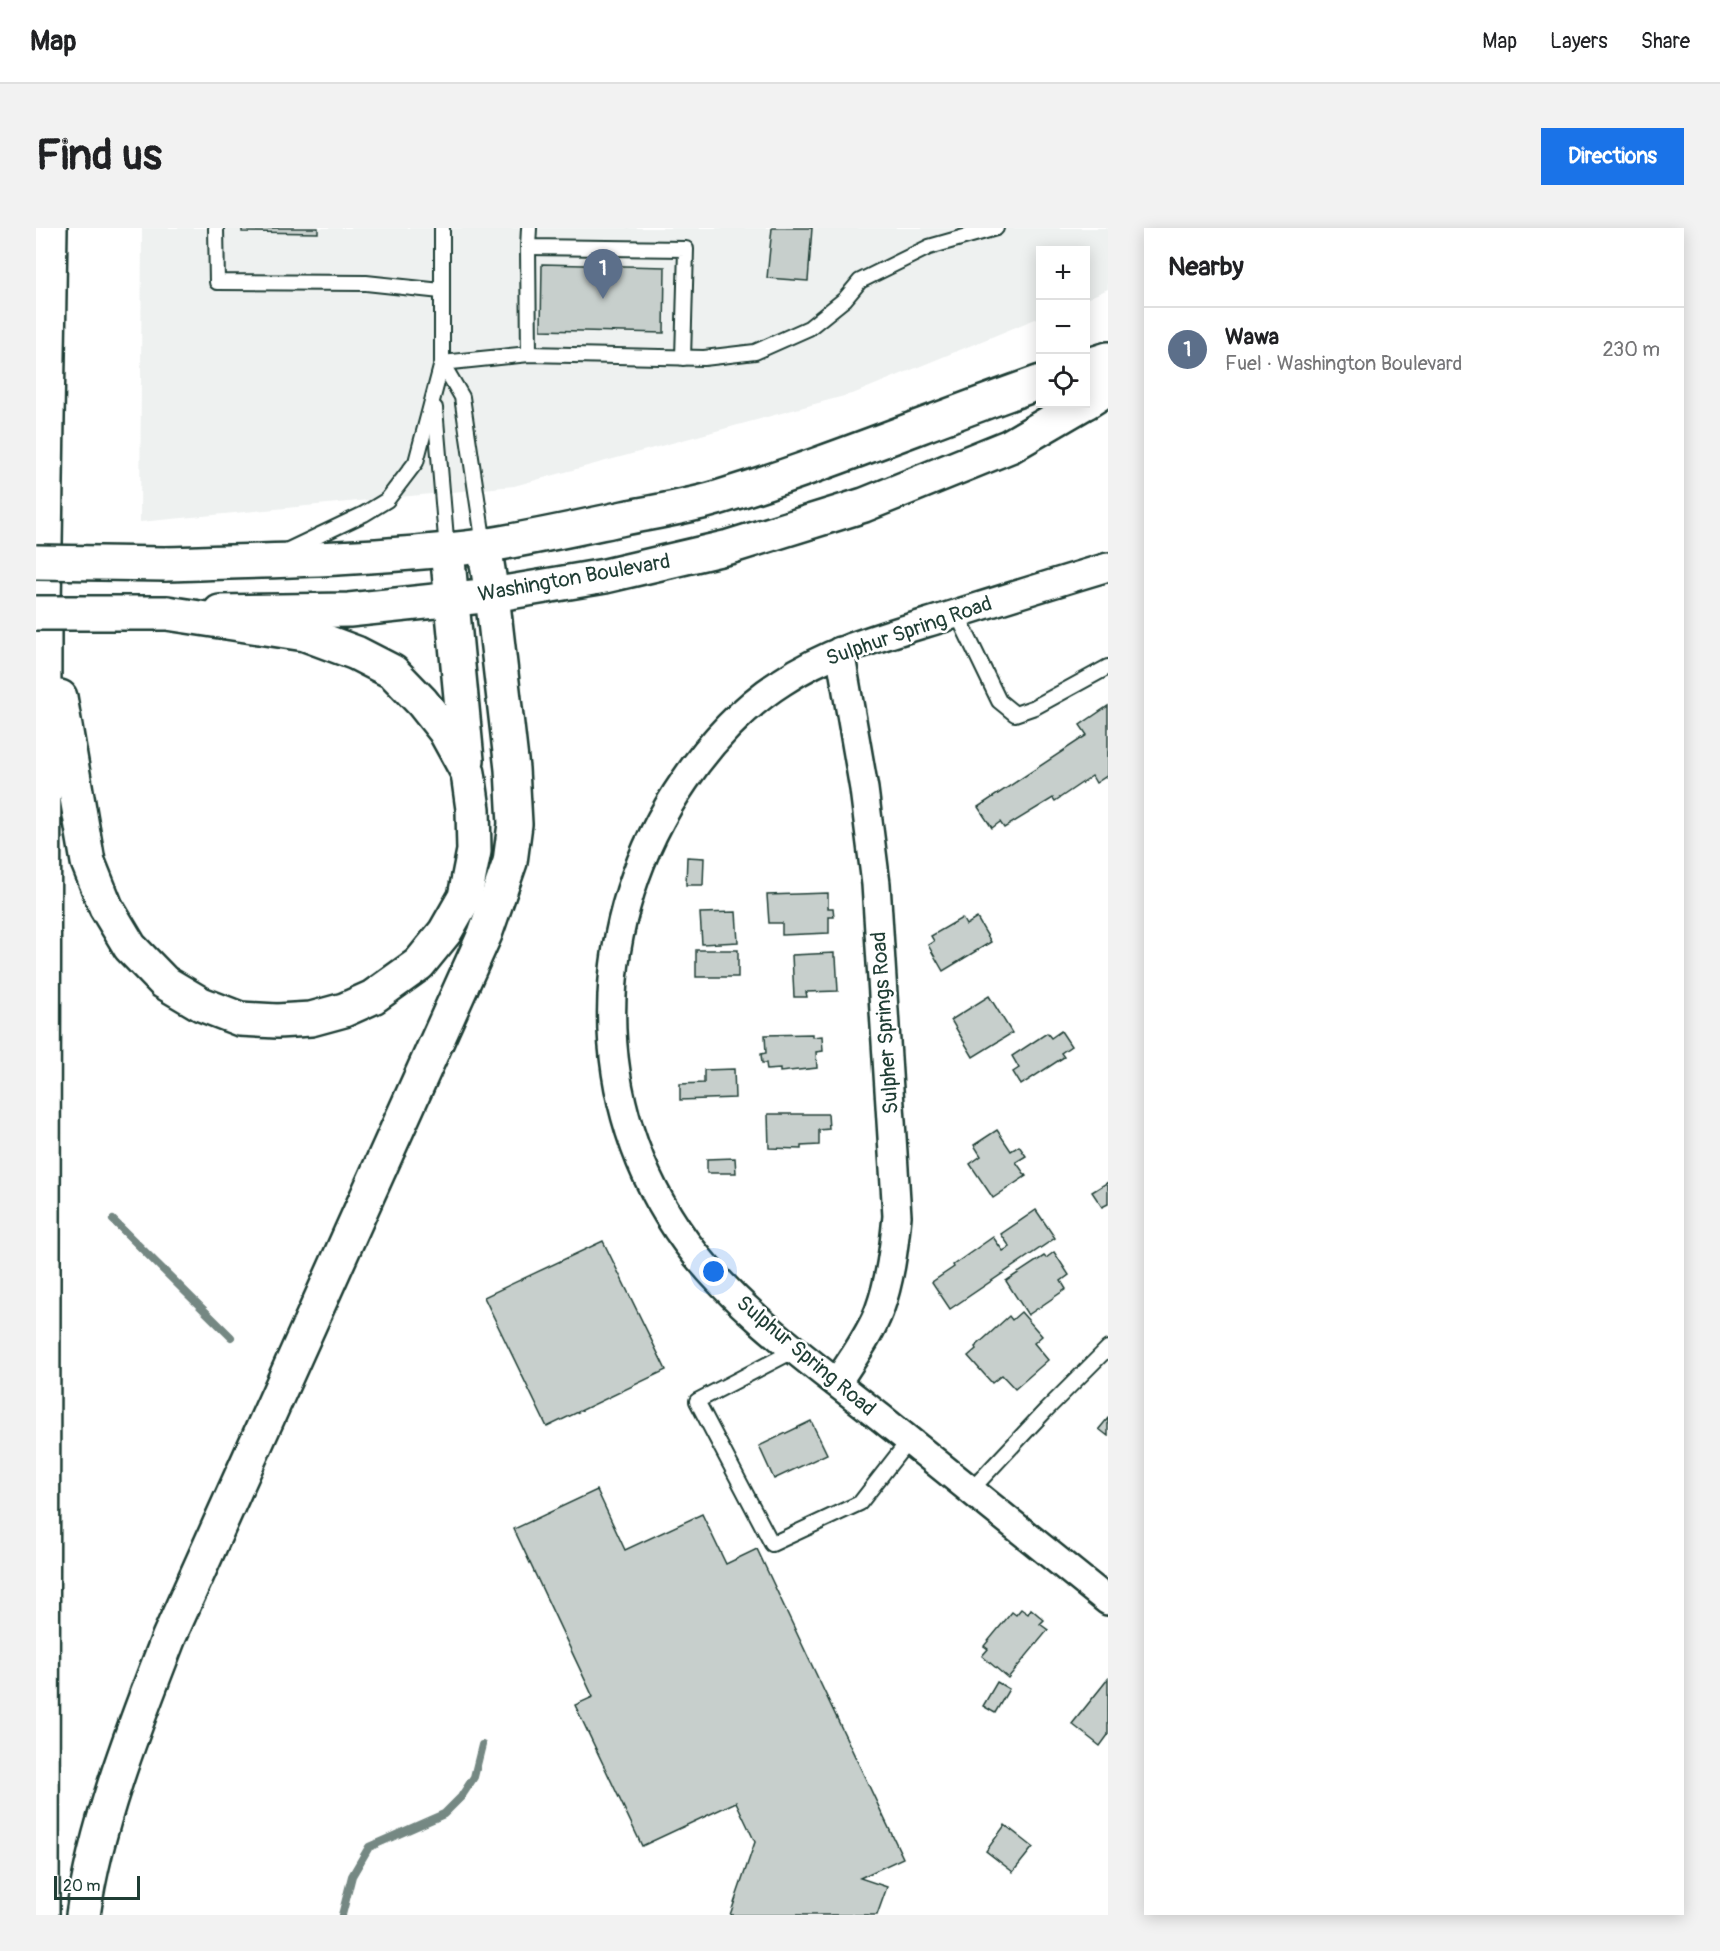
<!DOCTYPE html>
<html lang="en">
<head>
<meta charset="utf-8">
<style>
  body { margin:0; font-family:Pangolin,sans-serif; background:#f2f2f2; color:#202124 }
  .controls { position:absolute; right:18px; top:18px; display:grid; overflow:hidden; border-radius:0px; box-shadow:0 3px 15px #0003 }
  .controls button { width:54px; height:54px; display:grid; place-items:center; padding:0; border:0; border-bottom:2px solid #e0e0e0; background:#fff; color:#202124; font:30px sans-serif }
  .scale { position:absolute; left:18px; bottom:15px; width:86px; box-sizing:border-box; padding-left:6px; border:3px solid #1f3d34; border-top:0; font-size:16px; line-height:21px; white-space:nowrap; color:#1f3d34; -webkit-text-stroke:4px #fff; paint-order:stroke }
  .you { position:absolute; left:678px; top:1044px; width:21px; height:21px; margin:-15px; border:4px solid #fff; border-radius:50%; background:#1a73e8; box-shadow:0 0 0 9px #1a73e833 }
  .badge { display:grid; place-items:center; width:39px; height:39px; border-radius:50%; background:#1a73e8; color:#fff; font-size:20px; font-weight:700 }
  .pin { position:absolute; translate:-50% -50px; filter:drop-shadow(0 2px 3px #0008) }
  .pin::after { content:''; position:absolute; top:32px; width:21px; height:18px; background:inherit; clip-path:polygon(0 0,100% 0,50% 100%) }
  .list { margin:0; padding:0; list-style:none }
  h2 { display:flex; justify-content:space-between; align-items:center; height:78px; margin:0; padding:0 24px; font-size:26px }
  h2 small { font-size:20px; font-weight:400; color:#757577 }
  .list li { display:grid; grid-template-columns:39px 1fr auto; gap:18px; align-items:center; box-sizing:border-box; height:84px; padding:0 24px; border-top:2px solid #e0e0e0 }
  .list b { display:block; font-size:22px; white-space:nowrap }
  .list p { margin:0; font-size:20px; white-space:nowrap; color:#757577 }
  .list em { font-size:20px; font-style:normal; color:#757577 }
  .icon { flex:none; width:33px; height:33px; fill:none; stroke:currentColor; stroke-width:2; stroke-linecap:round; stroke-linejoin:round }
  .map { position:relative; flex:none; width:1072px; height:1687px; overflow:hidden; border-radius:0px }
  header { display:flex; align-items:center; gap:36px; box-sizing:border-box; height:84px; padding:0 30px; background:#fff; border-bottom:2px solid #e0e0e0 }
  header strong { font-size:28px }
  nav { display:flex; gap:33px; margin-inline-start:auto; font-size:21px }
  .intro { display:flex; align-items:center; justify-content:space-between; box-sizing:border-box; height:144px; padding:0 36px }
  h1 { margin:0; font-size:42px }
  .button { padding:15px 27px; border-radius:0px; background:#1a73e8; color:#fff; font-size:21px; font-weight:700 }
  main { display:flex; gap:36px; padding:0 36px }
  aside { flex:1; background:#fff; border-radius:0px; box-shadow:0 3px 15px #0003 }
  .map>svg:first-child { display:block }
  .built { fill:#eef1f0 }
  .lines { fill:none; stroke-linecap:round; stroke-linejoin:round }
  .stream { stroke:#758883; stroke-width:8 }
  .building { fill:#c7cfcc; stroke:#1f3d34; stroke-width:1.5 }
  .service-casing { stroke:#1f3d34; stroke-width:18 }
  .minor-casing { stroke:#1f3d34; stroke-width:32 }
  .primary-casing { stroke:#1f3d34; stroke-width:38 }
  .motorway-casing { stroke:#1f3d34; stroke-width:38 }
  .service { stroke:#fff; stroke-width:14 }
  .minor { stroke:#fff; stroke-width:27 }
  .primary { stroke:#fff; stroke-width:33 }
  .motorway { stroke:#fff; stroke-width:33 }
  .primary-bridge-casing { stroke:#1f3d34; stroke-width:38; stroke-linecap:butt }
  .primary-bridge { stroke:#fff; stroke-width:33 }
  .labels { text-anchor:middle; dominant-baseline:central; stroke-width:5; stroke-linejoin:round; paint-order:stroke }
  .street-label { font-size:21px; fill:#1f3d34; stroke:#fff }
</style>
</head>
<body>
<header>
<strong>Map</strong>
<nav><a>Map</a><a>Layers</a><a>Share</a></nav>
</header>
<div class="intro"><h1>Find us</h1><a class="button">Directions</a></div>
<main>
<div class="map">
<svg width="1072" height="1687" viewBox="0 0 1072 1687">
  <rect width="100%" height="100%" fill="#fff"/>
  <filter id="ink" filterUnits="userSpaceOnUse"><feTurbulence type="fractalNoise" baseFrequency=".0167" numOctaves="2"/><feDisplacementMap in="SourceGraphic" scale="12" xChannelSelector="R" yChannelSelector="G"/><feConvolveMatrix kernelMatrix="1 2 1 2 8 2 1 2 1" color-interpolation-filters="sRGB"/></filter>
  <g filter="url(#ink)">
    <!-- built -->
    <polygon class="built" points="106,0 1072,0 1072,61 1050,71 1050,22 1005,22 1004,89 819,165 478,258 104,294"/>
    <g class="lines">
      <!-- stream -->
      <g class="stream">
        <polyline points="77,992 195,1109"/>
        <polyline points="306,1687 316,1648 333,1619 408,1586 425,1569 438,1549 446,1517"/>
      </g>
    </g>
    <!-- building -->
    <g class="building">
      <polygon points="206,0 282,0 282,5 206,4"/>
      <polygon points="736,0 776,0 772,53 731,50"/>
      <polygon points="506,36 629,39 628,105 505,102"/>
      <polygon points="1072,478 1072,547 1060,555 1056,548 1019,573 1017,570 968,600 964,594 956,600 942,579 1051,507 1044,497"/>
      <polygon points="651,629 668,630 667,657 650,657"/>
      <polygon points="792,665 792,680 797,680 798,689 793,689 793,705 746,707 746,695 733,695 731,667"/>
      <polygon points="700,684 702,714 666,716 664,685"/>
      <polygon points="926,690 930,697 941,690 955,714 907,743 892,717 898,713 895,708"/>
      <rect x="660" y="722" width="42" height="27"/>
      <polygon points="798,725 798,729 800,729 802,763 770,764 771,769 758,769 756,727"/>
      <polygon points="953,768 976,805 937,829 915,792"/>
      <polygon points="1025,803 1035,818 1025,825 1028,829 985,857 977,844 983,840 976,828 1011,805 1015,810"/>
      <polygon points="776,806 776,809 786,808 787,823 780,824 781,840 744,844 744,841 731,842 730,835 726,835 725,826 730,825 729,807"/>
      <polygon points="698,841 699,870 644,872 644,856 668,855 668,842"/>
      <polygon points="732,886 792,886 793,901 783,902 783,917 765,918 765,921 733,920"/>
      <polygon points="961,902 975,923 983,918 990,928 980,934 990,948 957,970 934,936 945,928 938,917"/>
      <polygon points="699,930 700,945 671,945 671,931"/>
      <polygon points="1072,954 1072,976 1066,979 1056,964"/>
      <polygon points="1000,982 1019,1010 914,1081 896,1054 918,1039 917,1037 957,1009 967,1023 974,1019 965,1006"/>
      <polygon points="567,1013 630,1142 511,1199 448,1069"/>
      <polygon points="1018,1024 1033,1047 1025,1053 1030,1061 992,1087 970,1053 1008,1028 1010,1030"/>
      <polygon points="985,1084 1006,1108 998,1115 1012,1132 979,1161 966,1147 956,1155 932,1128 940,1121 939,1119 973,1088 976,1092"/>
      <polygon points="1072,1190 1072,1208 1063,1201"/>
      <polygon points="775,1193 791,1226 738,1251 723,1218"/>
      <polygon points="561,1262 589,1322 666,1286 690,1336 721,1321 867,1630 824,1650 851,1659 841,1687 694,1687 719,1614 700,1574 606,1618 539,1477 557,1469 478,1301"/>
      <polygon points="985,1381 992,1386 995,1381 1008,1392 1004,1396 1012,1402 972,1450 946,1428 952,1421 948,1418 976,1384 980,1387"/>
      <polygon points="1072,1451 1072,1507 1064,1518 1036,1496"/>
      <polygon points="961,1454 973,1461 959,1485 947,1478"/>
      <polygon points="969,1597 997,1619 977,1644 950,1623"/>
    </g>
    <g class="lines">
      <defs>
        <g id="service">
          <polyline points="180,0 181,54 330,55 405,63"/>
          <polyline points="493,0 492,19 650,21 647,130"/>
          <polyline points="492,19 493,126"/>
          <polyline points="406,135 493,126 668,130 719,124 773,100 809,71 824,53 893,19 960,0"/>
          <polyline points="406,135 426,169 448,317"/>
          <polyline points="399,180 411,322"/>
          <polyline points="250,323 328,286 351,272 380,234 406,135 406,0"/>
          <polyline points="921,386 963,473 979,486 999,479 1072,439"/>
          <polyline points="759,1122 661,1173 736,1316 824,1275 873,1212"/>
          <polyline points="935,1262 1010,1182 1072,1120"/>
        </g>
        <g id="minor">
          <path d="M1072 339C1018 355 964 372 910 389 854 406 795 421 746 454 708 478 674 515 649 552 553 691 549 876 650 1014 702 1084 776 1135 844 1189 920 1250 996 1312 1072 1373"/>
          <path d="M801 1155C815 1132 833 1109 843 1083 854 1053 858 1020 861 988L840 656 828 561 804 423"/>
        </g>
        <g id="primary">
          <polyline points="1050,138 1072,131"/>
          <polyline points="1050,174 1072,160"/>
          <path d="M129 336C234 333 341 331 445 318 493 311 541 300 588 290 618 284 650 279 681 270 790 237 896 192 1005 154"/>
          <polyline points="184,384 313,382 456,367 569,348 693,319 828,277 974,218 1046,176"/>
        </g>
        <g id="motorway">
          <polyline points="411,322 431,532"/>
          <polyline points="24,469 52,634 70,679 94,719 128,754 165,776 204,791 241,793 275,791 308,782 337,769 383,736 409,704 429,669 438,623 437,581 432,545 409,503 386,474 357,444 320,425 269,406 131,385"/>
          <polyline points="6,1687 8,379 14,0"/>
          <path d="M47 1687C60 1594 99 1497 133 1409L449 706 474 634 479 596 476 541 456 367 448 317"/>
        </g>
      </defs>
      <!-- service casing -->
      <use href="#service" class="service-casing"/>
      <!-- minor casing -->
      <use href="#minor" class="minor-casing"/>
      <!-- primary casing -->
      <use href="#primary" class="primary-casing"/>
      <!-- motorway casing -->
      <use href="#motorway" class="motorway-casing"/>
      <!-- service -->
      <use href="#service" class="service"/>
      <!-- minor -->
      <use href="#minor" class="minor"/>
      <!-- primary -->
      <use href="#primary" class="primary"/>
      <!-- motorway -->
      <use href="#motorway" class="motorway"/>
      <defs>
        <g id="primary-bridge">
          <polyline points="0,334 129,336"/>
          <polyline points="0,385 131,385"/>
        </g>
      </defs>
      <!-- primary-bridge casing -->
      <use href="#primary-bridge" class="primary-bridge-casing"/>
      <!-- primary-bridge -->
      <use href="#primary-bridge" class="primary-bridge"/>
    </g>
  </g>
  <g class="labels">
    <!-- street labels -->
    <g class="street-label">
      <text transform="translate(538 350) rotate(-10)">Washington Boulevard</text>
      <text transform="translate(873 403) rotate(-19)">Sulphur Spring Road</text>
      <text transform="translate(849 795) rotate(-94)">Sulpher Springs Road</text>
      <text transform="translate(770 1128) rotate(40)">Sulphur Spring Road</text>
    </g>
  </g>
</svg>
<div class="controls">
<button>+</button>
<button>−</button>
<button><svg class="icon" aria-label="locate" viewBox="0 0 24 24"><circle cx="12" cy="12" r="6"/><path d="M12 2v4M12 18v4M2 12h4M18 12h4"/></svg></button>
</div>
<div class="scale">20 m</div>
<div class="you"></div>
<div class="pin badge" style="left:567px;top:71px;background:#5c6f8a">1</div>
</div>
<aside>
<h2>Nearby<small></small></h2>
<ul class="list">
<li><span class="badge" style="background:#5c6f8a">1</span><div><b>Wawa</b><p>Fuel · Washington Boulevard</p></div><em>230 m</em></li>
</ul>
</aside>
</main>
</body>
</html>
